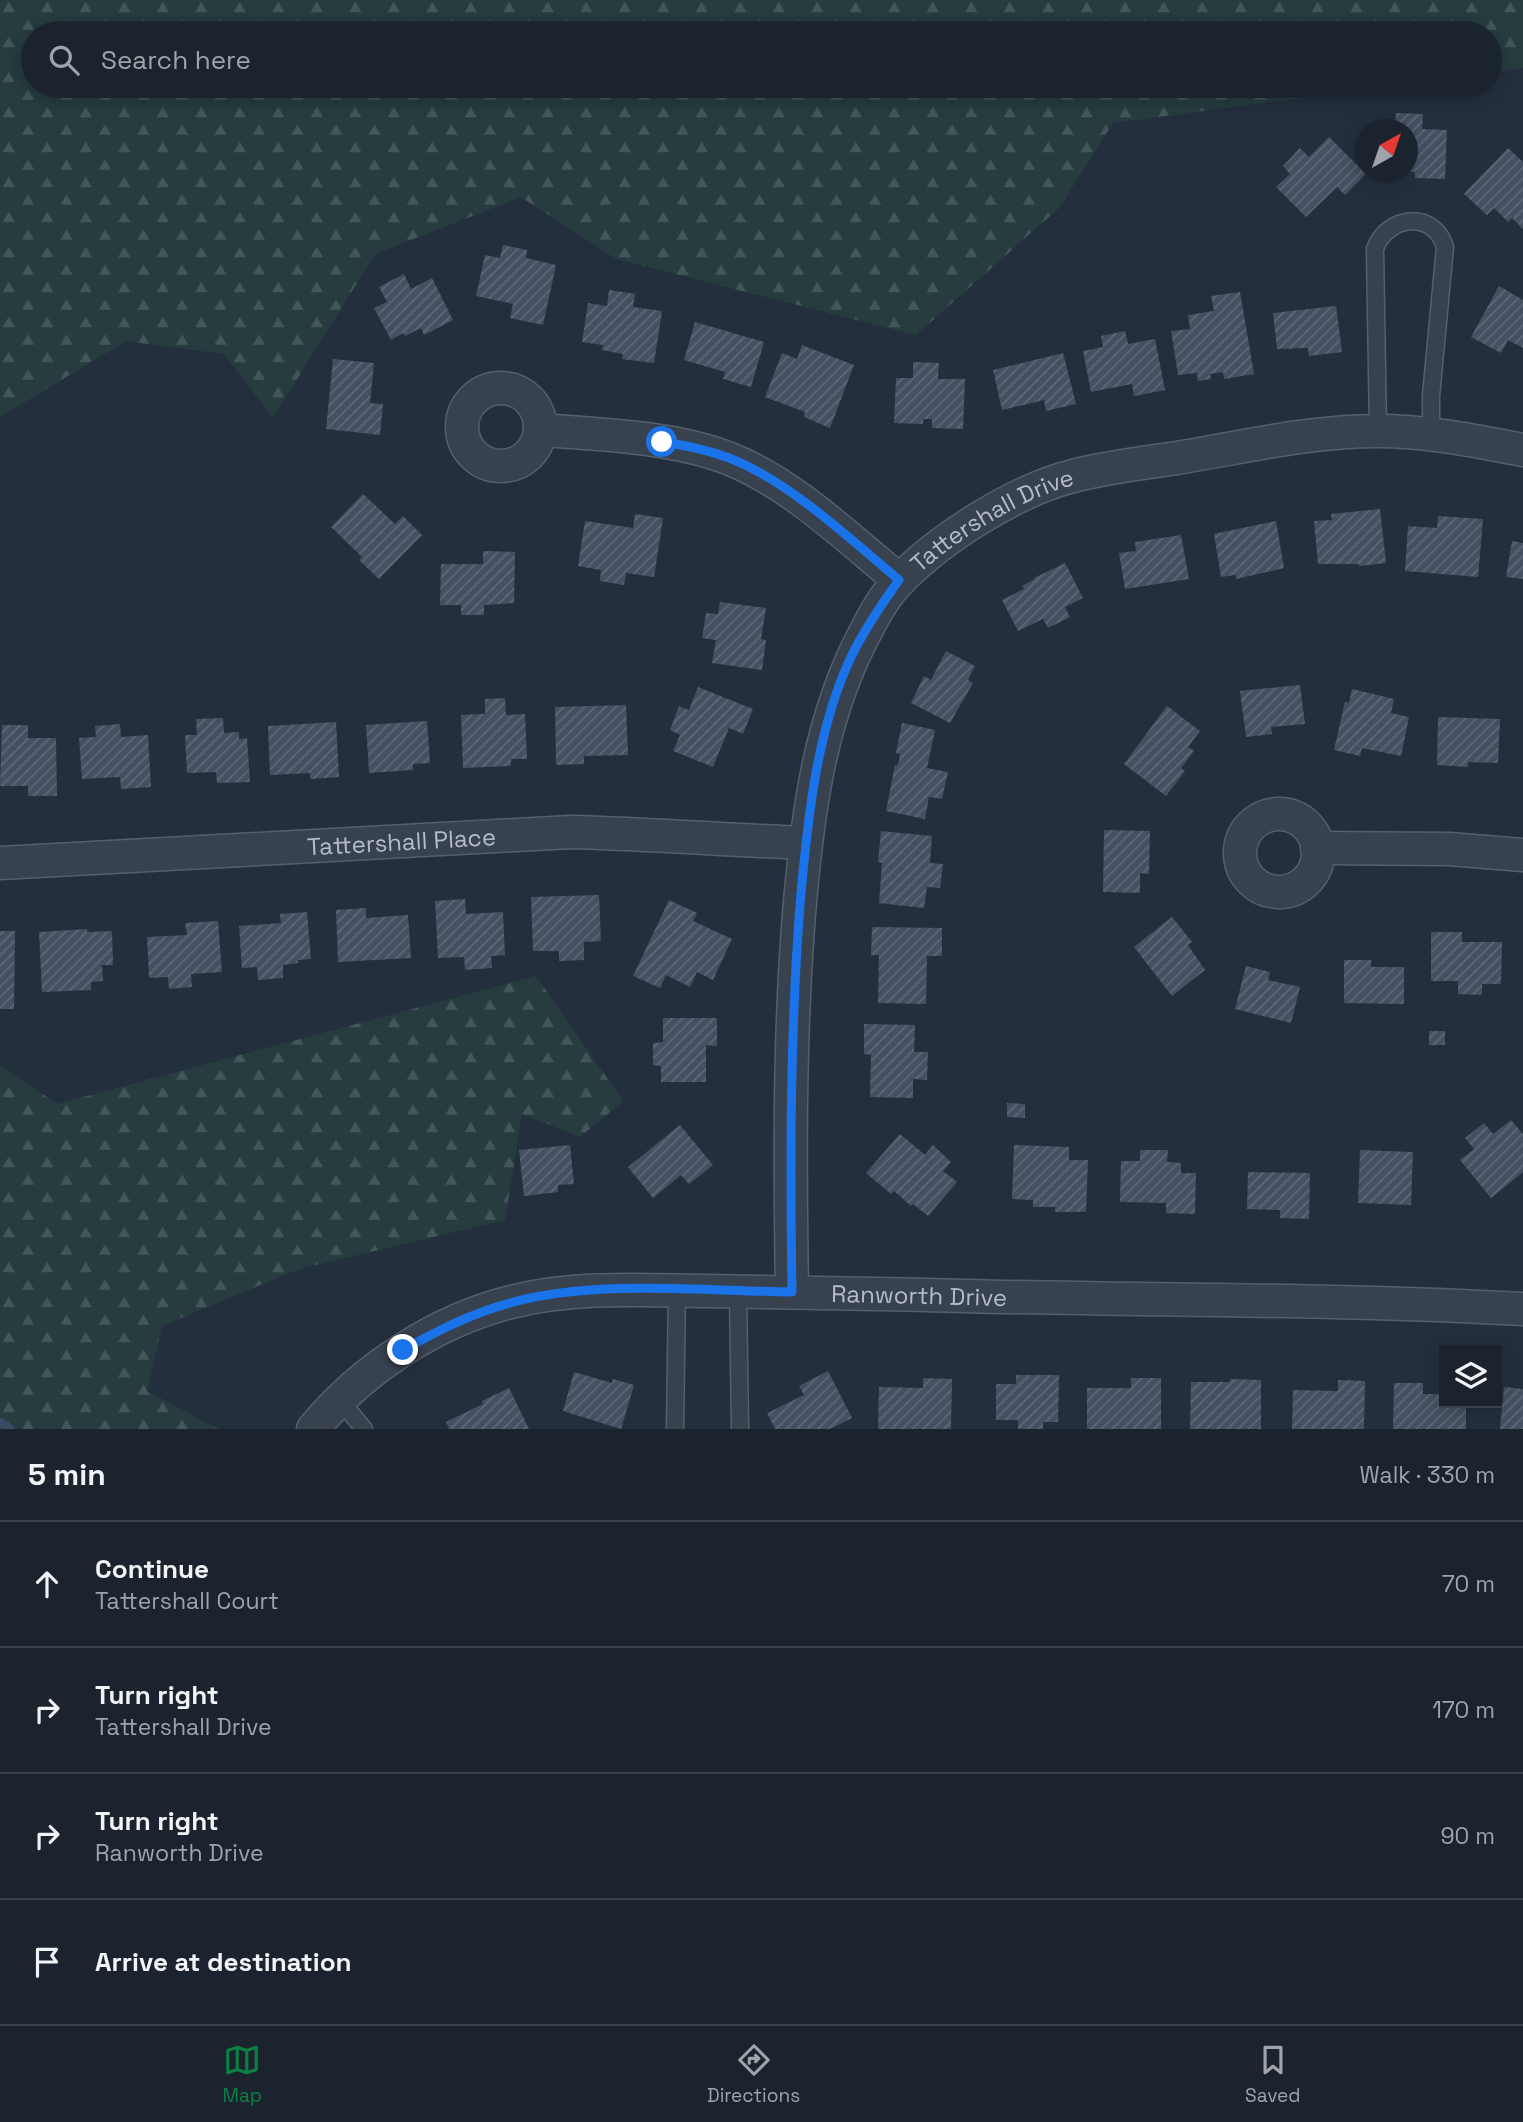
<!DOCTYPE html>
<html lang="en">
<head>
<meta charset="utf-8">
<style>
  body { margin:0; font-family:"Space Grotesk",sans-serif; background:#242b36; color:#f1f3f6 }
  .controls { position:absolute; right:21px; bottom:21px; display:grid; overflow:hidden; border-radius:0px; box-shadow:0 4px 18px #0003 }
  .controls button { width:63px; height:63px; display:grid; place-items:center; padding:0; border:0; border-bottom:2px solid #39404a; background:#1b232e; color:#f1f3f6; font:35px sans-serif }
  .compass { position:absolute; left:1355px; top:119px; width:63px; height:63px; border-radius:50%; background:#1b232e; box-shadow:0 4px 18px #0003; rotate:40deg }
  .stop { position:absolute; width:21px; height:21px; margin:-16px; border:5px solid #1a73e8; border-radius:50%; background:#fff }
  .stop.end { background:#1a73e8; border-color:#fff; box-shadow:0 2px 7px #0008 }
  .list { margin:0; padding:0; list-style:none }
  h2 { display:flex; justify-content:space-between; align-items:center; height:91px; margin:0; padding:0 28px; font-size:30px }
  h2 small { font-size:23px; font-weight:400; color:#a0a4aa }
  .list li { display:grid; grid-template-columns:46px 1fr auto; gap:21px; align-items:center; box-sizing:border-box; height:126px; padding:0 28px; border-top:2px solid #39404a }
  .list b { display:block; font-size:26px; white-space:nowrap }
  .list p { margin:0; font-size:23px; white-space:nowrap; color:#a0a4aa }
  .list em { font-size:23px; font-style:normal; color:#a0a4aa }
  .icon { flex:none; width:38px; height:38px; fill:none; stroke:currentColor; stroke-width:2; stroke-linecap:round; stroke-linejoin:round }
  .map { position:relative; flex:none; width:1523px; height:1429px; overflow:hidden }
  .search { position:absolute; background:#1b232e; box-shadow:0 4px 18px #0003; left:21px; right:21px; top:21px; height:77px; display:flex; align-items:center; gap:18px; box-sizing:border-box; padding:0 24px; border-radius:38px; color:#a0a4aa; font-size:26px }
  .sheet { height:595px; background:#1b232e }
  nav { display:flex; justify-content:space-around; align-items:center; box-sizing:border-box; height:98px; border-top:2px solid #39404a; background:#1b232e; font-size:19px; color:#a0a4aa }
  nav a { display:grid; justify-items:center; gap:4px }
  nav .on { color:#0b8043 }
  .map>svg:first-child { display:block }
  .forest { fill:url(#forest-firs) }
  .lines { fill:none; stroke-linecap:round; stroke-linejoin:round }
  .stream { stroke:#394c67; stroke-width:9 }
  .building { fill:url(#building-hatch) }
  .lane-casing { stroke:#565f6c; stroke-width:19 }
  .street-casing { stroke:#565f6c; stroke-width:35 }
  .lane { stroke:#38414e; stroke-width:16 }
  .street { stroke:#38414e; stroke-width:32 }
  .route { stroke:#1a73e8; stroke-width:9 }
  .labels { text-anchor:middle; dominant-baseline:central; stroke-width:5; stroke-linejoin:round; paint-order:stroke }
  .street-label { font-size:24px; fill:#b4bcc9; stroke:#1d2633 }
</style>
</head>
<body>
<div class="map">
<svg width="1523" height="1429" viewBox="0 0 1523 1429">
  <defs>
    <pattern id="forest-firs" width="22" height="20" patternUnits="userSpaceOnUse" patternTransform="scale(1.75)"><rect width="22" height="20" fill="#263c3f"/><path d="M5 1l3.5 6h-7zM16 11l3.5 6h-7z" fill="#435659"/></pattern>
    <pattern id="building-hatch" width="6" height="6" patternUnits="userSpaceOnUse" patternTransform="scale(1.75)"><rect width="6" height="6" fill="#455162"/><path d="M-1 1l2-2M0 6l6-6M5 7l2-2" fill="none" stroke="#5d6877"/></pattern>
  </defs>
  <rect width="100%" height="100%" fill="#242f3e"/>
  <!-- forest -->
  <g class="forest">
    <polygon points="0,0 1523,0 1523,68 1490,73 1490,33 33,33 33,86 1391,86 1113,123 1059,208 916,335 616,259 521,197 375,254 273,418 224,354 126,341 0,417"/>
    <polygon points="536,976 623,1101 580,1137 522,1114 505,1220 299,1269 162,1326 147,1391 218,1429 0,1429 0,1065 57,1104"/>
  </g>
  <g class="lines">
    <!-- stream -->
    <polyline class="stream" points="0,1422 10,1429"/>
  </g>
  <!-- building -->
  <g class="building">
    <polygon points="1396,113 1423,114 1422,129 1447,130 1445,179 1415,178 1415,172 1408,171 1408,130 1378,130 1378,126 1395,126"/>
    <polygon points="1329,137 1366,174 1345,195 1337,187 1306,217 1276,187 1290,174 1283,166 1300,148 1309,157"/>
    <polygon points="1508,148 1523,162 1523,229 1512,218 1508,222 1494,208 1487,215 1464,194"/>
    <polygon points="503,245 527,250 526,258 556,265 543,325 510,318 513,304 476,296 485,255 500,258"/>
    <polygon points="404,274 411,289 432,278 453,320 424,335 421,328 405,336 403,333 391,340 374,308 387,302 379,287"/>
    <polygon points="1499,286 1523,300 1523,348 1508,340 1501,353 1471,337"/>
    <polygon points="609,290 635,294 633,307 662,311 654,363 622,359 623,354 602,350 603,345 582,342 588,303 607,306"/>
    <polygon points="1240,292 1254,374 1224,379 1223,372 1210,374 1211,379 1198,381 1197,373 1178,375 1171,331 1190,329 1188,315 1214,311 1211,296"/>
    <polygon points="1336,306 1342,352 1309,356 1308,348 1277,349 1273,313"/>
    <polygon points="695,322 764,342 751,387 723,379 725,372 684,360"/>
    <polygon points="1125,331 1128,344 1155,339 1165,390 1134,396 1132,384 1091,392 1083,351 1103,347 1101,336"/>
    <polygon points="802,345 854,365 830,428 804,417 805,412 765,397 782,353 797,359"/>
    <polygon points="1063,353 1076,404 1046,411 1044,400 1002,410 993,370"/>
    <polygon points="333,359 374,363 370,403 383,404 380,435 326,429"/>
    <polygon points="913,362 939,363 938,379 965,379 963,429 932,428 932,419 923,419 923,424 894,423 896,378 913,378"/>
    <polygon points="363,494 395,524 403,516 422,535 379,579 359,560 362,557 331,527"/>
    <polygon points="1380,509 1386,563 1359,566 1359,564 1318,564 1314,521 1332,520 1331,514"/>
    <polygon points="635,514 663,518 654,577 626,573 624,585 600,581 601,570 578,566 585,521 633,528"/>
    <polygon points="1438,516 1483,519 1478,577 1405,571 1408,526 1437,528"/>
    <polygon points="1276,521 1284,568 1236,579 1236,575 1221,577 1214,534"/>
    <polygon points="1181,535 1189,579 1125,589 1119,553 1136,551 1135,542"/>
    <polygon points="1512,541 1523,543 1523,579 1506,577"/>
    <polygon points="483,551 515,552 514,603 484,605 484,615 461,615 461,605 440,605 441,564 483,564"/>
    <polygon points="1065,563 1083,598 1065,607 1070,617 1048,628 1043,619 1018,631 1002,600 1024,589 1022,586 1035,579 1034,578"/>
    <polygon points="720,602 766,608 761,639 766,640 762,670 712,663 716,640 702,638 706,613 718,614"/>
    <polygon points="946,651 975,666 968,680 973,683 950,723 911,703 924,676 931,680"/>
    <polygon points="1300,685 1305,724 1271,727 1272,734 1246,737 1240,691"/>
    <polygon points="698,687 753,709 743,734 729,728 713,767 673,751 680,735 670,730 679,706 689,710"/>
    <polygon points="1352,689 1394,699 1391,713 1409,717 1401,756 1362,748 1360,756 1334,750 1345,702 1349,703"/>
    <polygon points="505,698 506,715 525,714 527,759 511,759 511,766 463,768 461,715 485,714 485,699"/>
    <polygon points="626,705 628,755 584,756 584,764 556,765 555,707"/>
    <polygon points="1167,706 1200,731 1188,747 1194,751 1181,768 1185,771 1166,796 1124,764"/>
    <polygon points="1438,717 1500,719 1498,763 1468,762 1468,767 1437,765"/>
    <polygon points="223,718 224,733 239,732 239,739 247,738 250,782 217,783 216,772 187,773 185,735 197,735 196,719"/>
    <polygon points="427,721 430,763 413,764 413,770 369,773 366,725"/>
    <polygon points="336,722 339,777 310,779 310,773 270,775 268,726"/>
    <polygon points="902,723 935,730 927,768 948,772 942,799 929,797 925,819 886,811 895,765 898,765 900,754 896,753"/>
    <polygon points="120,724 121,737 148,735 151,787 121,789 120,777 82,779 79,738 96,737 95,726"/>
    <polygon points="2,725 28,725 28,738 56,738 57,796 28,796 28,786 0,786"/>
    <polygon points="1104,830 1150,831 1149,874 1140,873 1140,893 1103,892"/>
    <polygon points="881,831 932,836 930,863 943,864 940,888 927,887 924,908 879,903 882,863 878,862"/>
    <polygon points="599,895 601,941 584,942 584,960 559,961 559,951 533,951 531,897"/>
    <polygon points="465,899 466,914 503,912 505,955 491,956 492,968 465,970 464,957 438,958 435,901"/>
    <polygon points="669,900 697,913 693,921 732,939 713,980 697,972 690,987 666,975 660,988 633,976"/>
    <polygon points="366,908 366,918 408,915 411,958 338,962 336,910"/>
    <polygon points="307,912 311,959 298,960 298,963 283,965 283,978 258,980 257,967 242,968 239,926 281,923 280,914"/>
    <polygon points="1172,917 1192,942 1188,945 1205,970 1172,996 1134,947"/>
    <polygon points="218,921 222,972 191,974 192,987 169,989 168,977 149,978 147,937 187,935 185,923"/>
    <polygon points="872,927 942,928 942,956 927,956 926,1004 878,1003 879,955 871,955"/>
    <polygon points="87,929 87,932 112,931 113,965 102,965 103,981 91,982 91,990 42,992 39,932"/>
    <polygon points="0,931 15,931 14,1009 0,1009"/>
    <polygon points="1431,932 1462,932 1462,942 1502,942 1501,984 1482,984 1482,995 1458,994 1458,981 1431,981"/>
    <polygon points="1344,960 1371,960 1371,967 1404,967 1404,1004 1344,1003"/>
    <polygon points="1246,966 1270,972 1268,980 1300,987 1291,1023 1235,1009"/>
    <polygon points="663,1018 717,1018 717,1046 706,1045 706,1082 661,1082 661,1066 653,1065 653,1043 663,1042"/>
    <polygon points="864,1024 915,1025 914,1052 928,1052 927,1080 913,1079 913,1098 870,1097 871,1055 864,1054"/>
    <rect x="1429" y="1031" width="16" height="14"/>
    <polygon points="1007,1103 1025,1104 1025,1118 1007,1117"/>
    <polygon points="1511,1120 1523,1134 1523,1172 1491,1198 1460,1160 1474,1149 1465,1138 1484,1123 1493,1134"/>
    <polygon points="680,1125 713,1165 689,1184 681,1175 653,1198 628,1167"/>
    <polygon points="900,1134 925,1155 933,1145 951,1162 943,1171 957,1182 928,1216 913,1204 911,1206 894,1191 891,1194 866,1173"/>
    <polygon points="570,1145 574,1184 558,1185 558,1192 524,1196 519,1150"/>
    <polygon points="1014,1145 1069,1147 1069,1160 1088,1160 1086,1212 1055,1212 1055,1207 1033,1207 1033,1200 1012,1199"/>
    <polygon points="1140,1150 1168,1150 1167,1162 1181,1163 1181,1173 1196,1173 1195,1214 1166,1213 1166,1203 1120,1202 1121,1161 1140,1161"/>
    <polygon points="1360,1150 1413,1152 1411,1205 1358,1203"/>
    <polygon points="1248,1172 1310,1173 1309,1219 1280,1218 1280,1210 1247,1209"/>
    <polygon points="828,1371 852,1418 830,1429 775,1429 767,1413 804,1395 799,1386"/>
    <polygon points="574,1372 612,1383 613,1379 634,1385 621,1429 563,1411"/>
    <polygon points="1016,1375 1059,1375 1058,1422 1043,1422 1043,1429 1018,1429 1018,1420 996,1420 996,1384 1016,1384"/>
    <polygon points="923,1378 952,1379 951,1429 878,1429 879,1387 923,1388"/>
    <polygon points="1131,1378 1161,1378 1161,1429 1087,1429 1087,1388 1131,1388"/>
    <polygon points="1230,1379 1261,1380 1261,1429 1190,1429 1191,1382 1230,1382"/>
    <polygon points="1338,1380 1365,1381 1364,1429 1292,1429 1293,1390 1338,1391"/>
    <polygon points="1394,1383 1423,1383 1423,1394 1444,1394 1444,1403 1466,1403 1466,1429 1393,1429"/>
    <polygon points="1504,1387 1523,1389 1523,1429 1500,1429"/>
    <polygon points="509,1388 529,1429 449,1429 446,1422 483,1404 482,1401"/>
  </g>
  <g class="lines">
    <defs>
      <g id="lane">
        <path d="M1378 431 1375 249C1387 215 1434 210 1445 247L1431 396V434"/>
        <polyline points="738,1291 740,1429"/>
        <polyline points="340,1400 364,1429"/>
        <polyline points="675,1429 677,1290"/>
      </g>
      <g id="street">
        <circle cx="501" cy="427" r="39"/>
        <path d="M540 430C599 434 675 437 730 459 791 483 848 538 899 580"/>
        <circle cx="1279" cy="853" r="39"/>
        <polyline points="1317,848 1449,849 1523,855"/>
        <path id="s1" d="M0 863 571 832C649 834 727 840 805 843"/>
        <path id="s2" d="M792 1292C790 1166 789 1040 799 914 807 817 819 718 866 631 875 613 886 593 901 579 942 537 1017 490 1073 476 1107 467 1143 463 1177 458 1243 447 1310 431 1378 431 1427 431 1475 441 1523 450"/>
        <path id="s3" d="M313 1429C362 1369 436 1321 511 1302 575 1286 640 1290 705 1291 779 1292 852 1293 925 1295 1125 1301 1324 1298 1523 1309"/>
      </g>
    </defs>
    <!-- lane casing -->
    <use href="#lane" class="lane-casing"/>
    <!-- street casing -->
    <use href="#street" class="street-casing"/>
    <!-- lane -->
    <use href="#lane" class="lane"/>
    <!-- street -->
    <use href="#street" class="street"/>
  </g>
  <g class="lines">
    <!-- route -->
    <path class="route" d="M403 1350C437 1331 472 1313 510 1303 597 1279 702 1291 792 1292 790 1163 790 1034 800 905 807 824 816 731 851 657 864 630 881 605 899 580 850 539 789 481 729 458 708 450 684 445 662 442"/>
  </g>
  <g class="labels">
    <!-- street labels -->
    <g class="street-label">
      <text stroke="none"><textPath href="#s2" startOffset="844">Tattershall Drive</textPath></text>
      <text stroke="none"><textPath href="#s1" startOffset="402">Tattershall Place</textPath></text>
      <text stroke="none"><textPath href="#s3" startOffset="648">Ranworth Drive</textPath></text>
    </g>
  </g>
</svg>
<div class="controls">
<button><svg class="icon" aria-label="layers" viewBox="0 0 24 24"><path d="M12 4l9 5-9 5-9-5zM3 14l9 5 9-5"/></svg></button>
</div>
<svg class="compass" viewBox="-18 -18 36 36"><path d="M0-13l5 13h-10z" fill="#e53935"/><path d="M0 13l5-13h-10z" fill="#a0a4aa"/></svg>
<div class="stop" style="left:662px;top:442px"></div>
<div class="stop end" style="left:403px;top:1350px"></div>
<div class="search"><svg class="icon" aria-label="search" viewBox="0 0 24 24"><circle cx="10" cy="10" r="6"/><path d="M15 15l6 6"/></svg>Search here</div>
</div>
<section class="sheet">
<h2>5 min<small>Walk · 330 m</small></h2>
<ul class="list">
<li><svg class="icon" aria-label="ahead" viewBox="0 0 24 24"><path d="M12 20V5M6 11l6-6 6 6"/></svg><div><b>Continue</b><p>Tattershall Court</p></div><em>70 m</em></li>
<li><svg class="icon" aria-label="right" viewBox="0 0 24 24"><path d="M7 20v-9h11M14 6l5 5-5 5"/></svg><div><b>Turn right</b><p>Tattershall Drive</p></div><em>170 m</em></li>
<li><svg class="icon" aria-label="right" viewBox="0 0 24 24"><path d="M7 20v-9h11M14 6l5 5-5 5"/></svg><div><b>Turn right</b><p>Ranworth Drive</p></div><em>90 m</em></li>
<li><svg class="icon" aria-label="arrive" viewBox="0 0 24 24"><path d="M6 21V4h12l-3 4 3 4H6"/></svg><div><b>Arrive at destination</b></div></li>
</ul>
</section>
<nav>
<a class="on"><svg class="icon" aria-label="map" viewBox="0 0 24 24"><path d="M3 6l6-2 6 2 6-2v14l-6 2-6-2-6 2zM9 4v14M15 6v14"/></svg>Map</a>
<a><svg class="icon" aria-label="directions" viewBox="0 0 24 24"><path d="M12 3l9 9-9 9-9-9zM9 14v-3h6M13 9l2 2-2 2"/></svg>Directions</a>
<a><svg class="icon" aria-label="saved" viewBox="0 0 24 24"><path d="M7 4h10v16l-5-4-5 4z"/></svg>Saved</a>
</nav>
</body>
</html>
